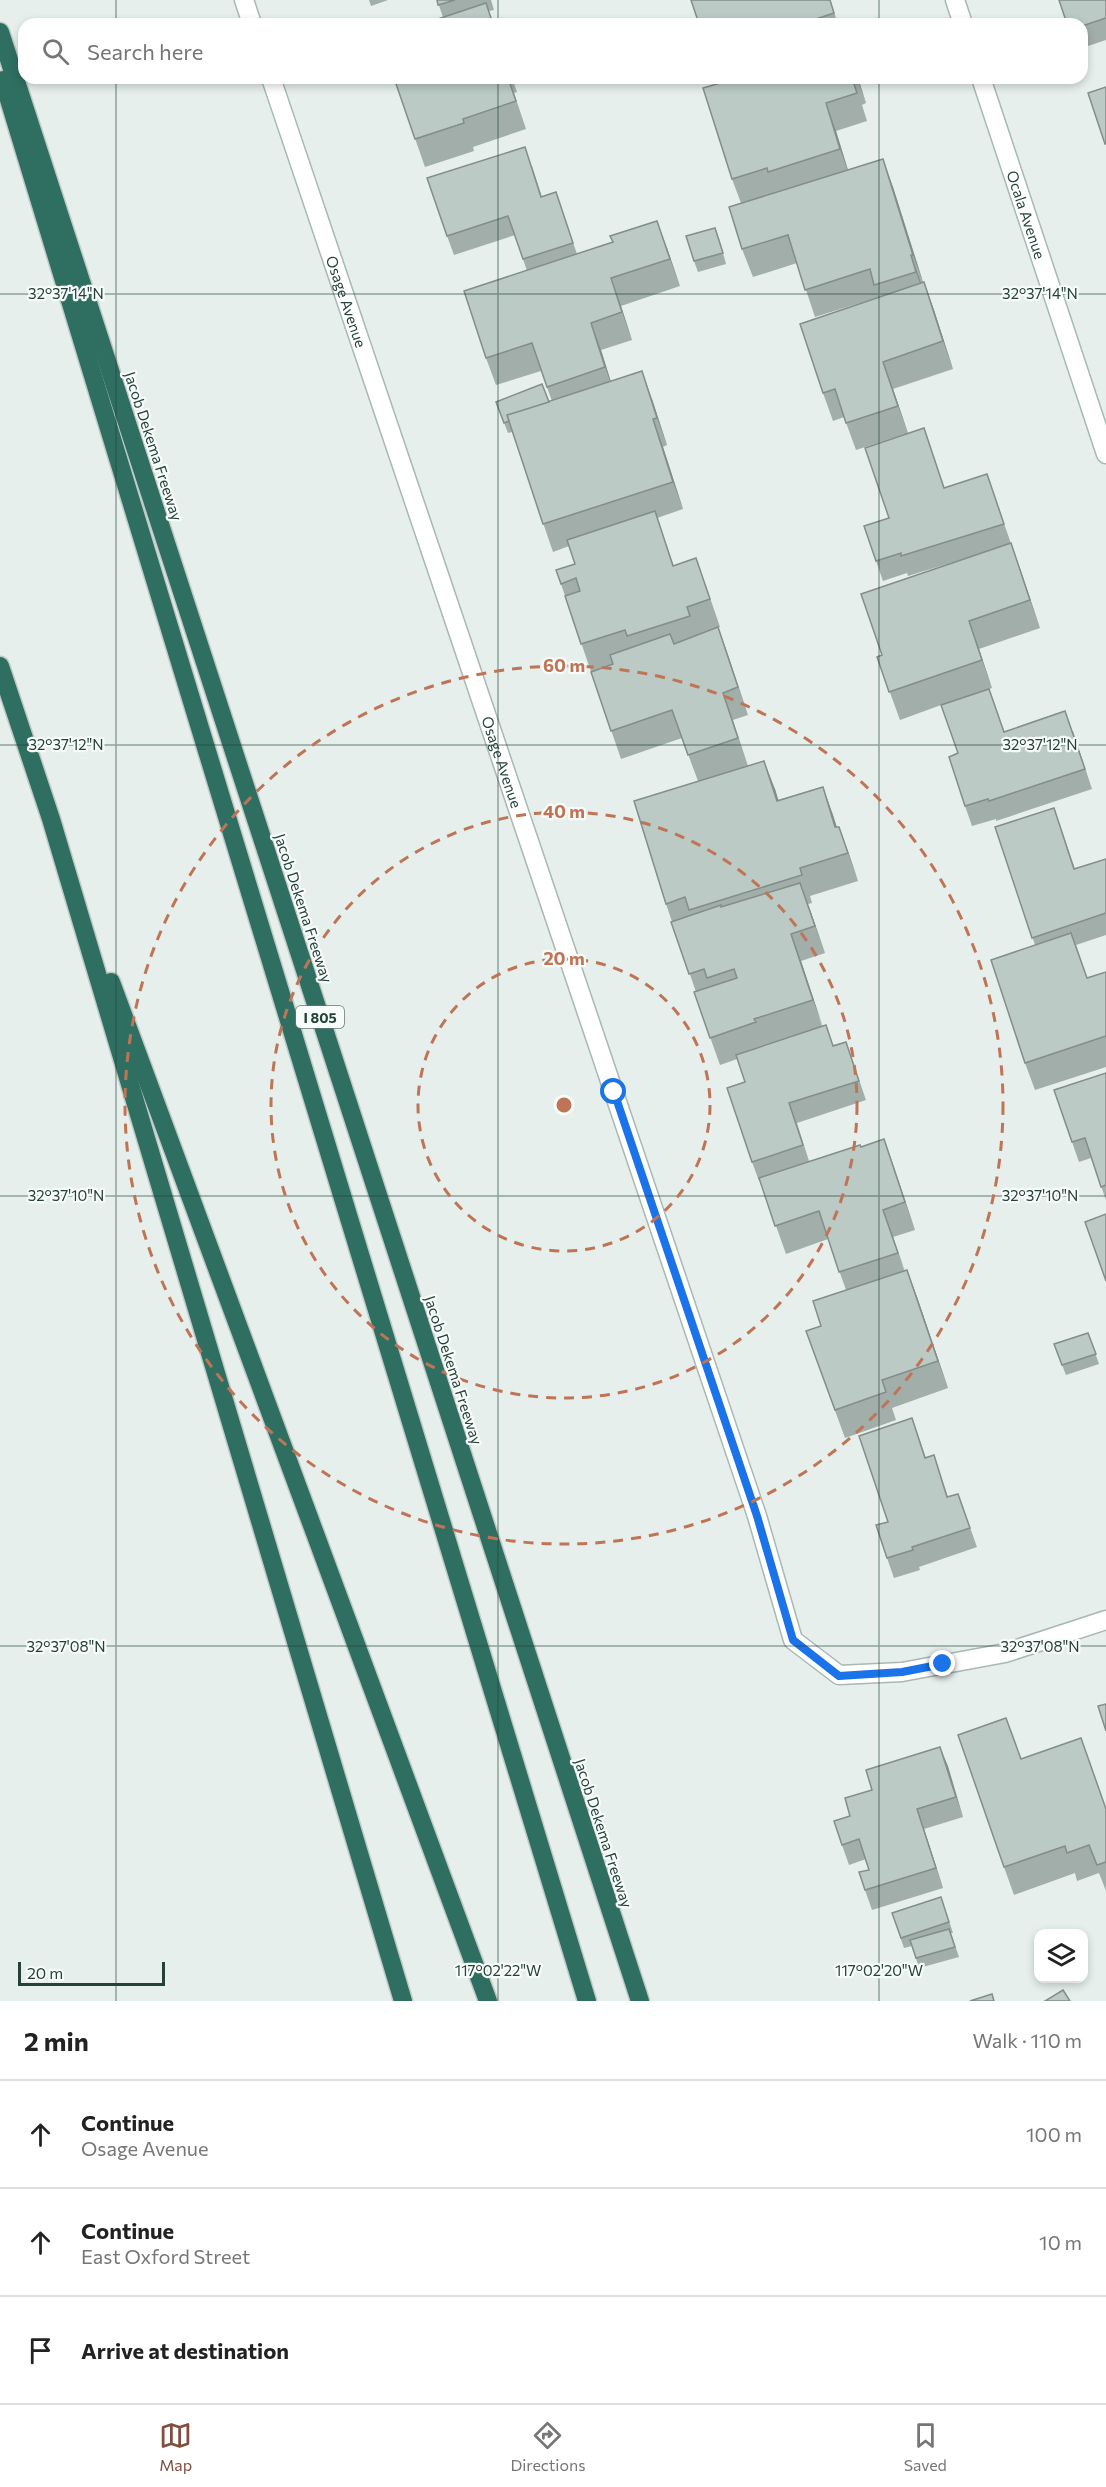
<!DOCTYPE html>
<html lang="en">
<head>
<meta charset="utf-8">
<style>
  body { margin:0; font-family:Commissioner,sans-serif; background:#f2f2f2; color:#222 }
  .controls { position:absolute; right:18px; bottom:18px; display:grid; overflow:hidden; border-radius:12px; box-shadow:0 3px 9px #0003 }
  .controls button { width:54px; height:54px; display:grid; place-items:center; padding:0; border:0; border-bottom:2px solid #e0e0e0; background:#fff; color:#222; font:30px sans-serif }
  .scale { position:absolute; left:18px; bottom:15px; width:147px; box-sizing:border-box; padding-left:6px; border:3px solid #24423a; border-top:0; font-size:16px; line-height:21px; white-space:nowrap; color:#24423a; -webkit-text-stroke:4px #f7fbf9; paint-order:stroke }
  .stop { position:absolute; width:18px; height:18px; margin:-14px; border:4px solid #1a73e8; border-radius:50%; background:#fff }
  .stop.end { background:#1a73e8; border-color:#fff; box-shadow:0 2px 6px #0008 }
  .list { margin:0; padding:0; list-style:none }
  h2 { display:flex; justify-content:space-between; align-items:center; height:78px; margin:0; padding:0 24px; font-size:26px }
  h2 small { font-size:20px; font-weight:400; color:#767676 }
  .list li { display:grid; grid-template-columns:39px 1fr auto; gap:18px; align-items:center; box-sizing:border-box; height:108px; padding:0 24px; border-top:2px solid #e0e0e0 }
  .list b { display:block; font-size:22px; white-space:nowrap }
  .list p { margin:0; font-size:20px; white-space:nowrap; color:#767676 }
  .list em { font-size:20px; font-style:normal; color:#767676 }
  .icon { flex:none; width:33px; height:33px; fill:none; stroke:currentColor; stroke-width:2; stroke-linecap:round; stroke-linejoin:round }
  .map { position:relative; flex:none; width:1106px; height:2001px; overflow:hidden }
  .search { position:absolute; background:#fff; box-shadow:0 3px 9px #0003; left:18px; right:18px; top:18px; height:66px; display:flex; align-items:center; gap:15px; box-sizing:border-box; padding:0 21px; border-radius:18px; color:#767676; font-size:22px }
  .sheet { height:402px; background:#fff }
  nav { display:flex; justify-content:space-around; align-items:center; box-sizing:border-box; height:84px; border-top:2px solid #e0e0e0; background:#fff; font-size:16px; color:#767676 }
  nav a { display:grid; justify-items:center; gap:3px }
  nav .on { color:#804e3d }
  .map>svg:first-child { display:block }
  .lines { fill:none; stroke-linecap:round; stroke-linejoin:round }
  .minor-casing { stroke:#a8b8b2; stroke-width:21 }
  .motorway-casing { stroke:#c2cac8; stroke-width:21 }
  .minor { stroke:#fff; stroke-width:18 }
  .motorway { stroke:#2f6f62; stroke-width:18 }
  .wall { fill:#a1aea9 }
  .shaded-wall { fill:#838d89 }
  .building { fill:#bbcac4; stroke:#838d89; stroke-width:1.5 }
  .route { stroke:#1a73e8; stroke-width:8 }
  .ticks { fill:none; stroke:#24423a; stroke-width:1.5; stroke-opacity:0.45 }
  .ring { fill:none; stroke:#c07456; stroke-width:3; stroke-dasharray:10 8 }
  .labels { text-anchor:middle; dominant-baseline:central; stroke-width:4.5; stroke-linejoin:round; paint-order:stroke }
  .shield { fill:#f7fbf9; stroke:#637a73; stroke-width:1.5 }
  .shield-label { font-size:14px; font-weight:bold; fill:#24423a }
  .street-label { font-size:15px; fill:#24423a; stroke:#f7fbf9 }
  .ticks-label { font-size:15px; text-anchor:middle; fill:#24423a; stroke:#f7fbf9; stroke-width:4.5; stroke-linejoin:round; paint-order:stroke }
  .centre { fill:#c07456; stroke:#f7fbf9; stroke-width:3 }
  .ring-label { font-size:18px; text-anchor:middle; font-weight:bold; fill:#c07456; stroke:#f7fbf9; stroke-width:4.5; stroke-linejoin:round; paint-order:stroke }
</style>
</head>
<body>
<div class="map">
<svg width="1106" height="2001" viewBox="0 0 1106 2001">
  <rect width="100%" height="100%" fill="#e6efeb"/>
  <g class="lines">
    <defs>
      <g id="minor">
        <polyline points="244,0 252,24"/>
        <polyline points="955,0 963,24"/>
        <path id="s1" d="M271 78 757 1516 793 1640 839 1675 902 1672 1005 1653 1106 1620"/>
        <path id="s2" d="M981 78 1106 454"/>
      </g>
      <g id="motorway">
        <polyline points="0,32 640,2001"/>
        <polyline points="3,80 587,2001"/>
        <polyline points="0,666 51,819 403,2001"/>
        <polyline points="111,982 488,2001"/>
      </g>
    </defs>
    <!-- minor casing -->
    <use href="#minor" class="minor-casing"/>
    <!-- motorway casing -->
    <use href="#motorway" class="motorway-casing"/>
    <!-- minor -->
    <use href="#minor" class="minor"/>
    <!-- motorway -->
    <use href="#motorway" class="motorway"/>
  </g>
  <!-- wall -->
  <g class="wall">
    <polygon points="369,0 388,0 371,6"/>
    <polygon points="437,0 491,0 494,10 489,11 443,17"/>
    <polygon points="830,0 838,24 699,24"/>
    <polygon points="1106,0 1106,40 1082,48 1082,24"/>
    <polygon points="394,78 512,78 517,92 514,93 526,129 473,147 474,151 425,167"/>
    <polygon points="706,78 721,78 707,83"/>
    <polygon points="737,78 858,78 866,103 862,105 867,121 836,131 848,170 893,187 923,282 924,282 934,310 953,369 893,389 908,433 856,450 844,417 833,421 823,393 879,297 815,317 797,263 753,277 742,249 741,203 732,179"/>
    <polygon points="532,166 542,197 556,192 577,254 667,248 680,286 621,306 632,340 601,350 611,382 652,399 667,445 663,447 683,509 657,518 674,566 706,586 720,627 718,628 748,715 733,720 748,766 775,789 778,800 823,787 837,827 849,854 858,881 810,896 812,903 808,904 825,953 801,961 822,1026 833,1045 846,1042 866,1100 797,1123 809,1161 861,1147 884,1139 915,1230 893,1237 904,1270 917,1297 948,1388 892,1408 896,1420 845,1438 806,1331 821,1326 846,1290 828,1239 786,1254 760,1181 759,1181 752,1162 745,1082 737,1059 720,1065 694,992 696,992 666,904 698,781 682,738 621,759 561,584 575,564 569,546 553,552 512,432 508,433 496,402 549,402 552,401 541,371 496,385 486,358 527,271 515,235 454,255 447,236"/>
    <polygon points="719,238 726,264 698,272 694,261"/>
    <polygon points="924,428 944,488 987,474 1040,628 979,649 992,688 989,689 1004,732 1073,731 1092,789 996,821 996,819 972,826 965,806 958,753 941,705 900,720 877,657 882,655 1002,547 908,576 907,573 883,581 876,561 889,518"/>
    <polygon points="995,827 1061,828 1075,869 1106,859 1106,935 1076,945 1087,978 1106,972 1106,1067 1035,1090 1025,1063 1035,945"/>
    <polygon points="1106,1073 1106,1200 1091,1158 1079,1162 1054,1090"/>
    <polygon points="1088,1333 1099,1364 1066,1375 1054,1344"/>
    <polygon points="912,1418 926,1458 934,1455 948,1497 958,1494 977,1547 919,1567 920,1570 894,1578 887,1558 888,1522"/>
    <polygon points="940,1747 963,1817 924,1829 943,1888 872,1910 865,1890 869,1870 866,1859 849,1865 842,1845 850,1816 872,1790"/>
    <polygon points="1021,1759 1106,1808 1106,1891 1099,1873 1077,1881 1075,1873 1014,1895 1004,1867"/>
    <polygon points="941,1897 953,1933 951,1933 959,1957 919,1968 912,1946 904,1948 892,1913"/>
  </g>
  <!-- shaded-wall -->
  <g class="shaded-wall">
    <polygon points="857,78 858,78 866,103"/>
    <polygon points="826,103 836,131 850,177 840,149"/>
    <polygon points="883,159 893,187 923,282 913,255"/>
    <polygon points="657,221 667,248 680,286 670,259"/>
    <polygon points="911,255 921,283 926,300 916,272"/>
    <polygon points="611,278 621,306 632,340 622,312"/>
    <polygon points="924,282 934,310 953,369 943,341"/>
    <polygon points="591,323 601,350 615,395 605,367"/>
    <polygon points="883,362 893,389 908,433 898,406"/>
    <polygon points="642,371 652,399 667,445 657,418"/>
    <polygon points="653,419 663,447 683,509 673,482"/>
    <polygon points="1011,543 1021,571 1040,628 1030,600"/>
    <polygon points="969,621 979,649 992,688 982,660"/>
    <polygon points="718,627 728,655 748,715 738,687"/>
    <polygon points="764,761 775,789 787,828 777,801"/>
    <polygon points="823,787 833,815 845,855 835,827"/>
    <polygon points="839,827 849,854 858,881 848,853"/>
    <polygon points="800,883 810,910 825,953 815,926"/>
    <polygon points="791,934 801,961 823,1027 813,1000"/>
    <polygon points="884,1139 894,1167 915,1230 905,1202"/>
    <polygon points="883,1210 893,1237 908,1280 898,1253"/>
    <polygon points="907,1270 917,1297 948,1388 938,1361"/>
    <polygon points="940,1747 948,1766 963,1817 956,1797"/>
    <polygon points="917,1809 924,1829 943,1888 936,1868"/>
  </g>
  <!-- building -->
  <g class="building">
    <polygon points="437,0 455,0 438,5"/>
    <polygon points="691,0 830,0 834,13 801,24 699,24"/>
    <polygon points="1059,0 1106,0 1106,18 1082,26 1082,24 1067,24"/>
    <polygon points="486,3 493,24 423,24"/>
    <polygon points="394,78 508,78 516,101 463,119 464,123 415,139"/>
    <polygon points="737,78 852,78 857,93 826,103 840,149 768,172 767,168 732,179 703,88"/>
    <polygon points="1106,87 1106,144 1105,144 1088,93"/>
    <polygon points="525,147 541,197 556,192 573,243 523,259 508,216 447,236 427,178"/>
    <polygon points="883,159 913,255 911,255 916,272 874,285 870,269 805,290 788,235 742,249 729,207"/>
    <polygon points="657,221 670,259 611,278 622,312 591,323 605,367 547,387 532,343 486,358 464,291 613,242 610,236"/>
    <polygon points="715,228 723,253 694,261 686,236"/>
    <polygon points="924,282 943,341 883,362 898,406 846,423 835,389 823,393 800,324"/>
    <polygon points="642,371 657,418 653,419 673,482 543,524 507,415"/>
    <polygon points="542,384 549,402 507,415 509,421 504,423 496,402"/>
    <polygon points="924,428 944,488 987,474 1004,524 901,556 901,553 876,561 864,526 889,518 865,448"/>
    <polygon points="655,511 673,566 696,558 710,599 687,607 690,616 627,636 625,630 581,644 565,596 580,591 576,578 561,584 556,570 575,564 567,540"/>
    <polygon points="1011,543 1030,600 969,621 982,660 889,692 877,657 882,655 861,594"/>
    <polygon points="718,627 738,687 723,693 738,738 688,755 672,710 611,731 591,672 613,664 610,655 670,634 674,644"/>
    <polygon points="989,689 1004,732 1065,711 1085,769 989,801 988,799 965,806 949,757 958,753 941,705"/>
    <polygon points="764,761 777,801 823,787 835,827 839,827 848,853 800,868 802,875 689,910 685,897 666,904 634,801"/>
    <polygon points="1054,808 1074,869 1106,859 1106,913 1032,938 995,827"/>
    <polygon points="800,883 815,926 791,934 813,1000 754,1019 756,1022 710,1038 694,992 737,978 734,969 707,978 704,969 689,974 671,922 721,905 721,907"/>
    <polygon points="1071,933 1087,978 1106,972 1106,1036 1025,1063 991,960"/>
    <polygon points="826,1025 833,1046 846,1042 859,1081 789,1103 803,1145 752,1162 727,1088 745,1082 736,1055"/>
    <polygon points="1106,1073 1106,1185 1101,1187 1085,1138 1072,1142 1054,1090"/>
    <polygon points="884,1139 905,1202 883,1210 898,1253 839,1272 819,1211 775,1226 759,1178 860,1145 861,1147"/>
    <polygon points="1106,1214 1106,1281 1085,1222"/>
    <polygon points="907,1270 938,1361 882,1380 886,1392 835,1410 806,1331 821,1326 813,1301"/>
    <polygon points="1088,1333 1096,1354 1062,1365 1054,1344"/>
    <polygon points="912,1418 925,1458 934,1455 947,1497 958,1494 970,1528 912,1547 913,1550 887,1558 876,1525 888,1522 859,1436"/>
    <polygon points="1106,1704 1106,1731 1098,1706"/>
    <polygon points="1006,1718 1021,1759 1081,1738 1106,1809 1106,1862 1097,1865 1089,1845 1067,1853 1065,1846 1004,1867 958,1735"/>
    <polygon points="940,1747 956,1797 917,1809 936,1868 865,1890 859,1872 869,1870 859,1839 842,1845 834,1821 850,1816 845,1798 872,1790 866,1770"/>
    <polygon points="941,1897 949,1922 901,1938 892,1913"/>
    <polygon points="949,1929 955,1947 916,1958 910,1940"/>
    <polygon points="1063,1990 1070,2001 1045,2001"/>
    <polygon points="992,1994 994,2001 970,2001"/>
  </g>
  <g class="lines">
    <!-- route -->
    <polyline class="route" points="614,1092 757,1516 793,1640 839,1676 902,1672 943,1664"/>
  </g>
  <!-- ticks -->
  <path class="ticks" d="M116 0V24M498 0V24M879 0V24M116 78V2001M498 78V2001M879 78V2001M0 294H1106M0 745H1106M0 1196H1106M0 1646H1106"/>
  <!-- distance rings -->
  <g class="ring">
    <circle cx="564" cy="1105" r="146"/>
    <circle cx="564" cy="1105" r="293"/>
    <circle cx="564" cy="1105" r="439"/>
  </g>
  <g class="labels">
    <!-- shield labels -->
    <rect class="shield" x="296" y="1006" width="48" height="22" rx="4.5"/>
    <g class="shield-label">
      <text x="320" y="1017">I 805</text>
    </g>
    <!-- street labels -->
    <g class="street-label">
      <text stroke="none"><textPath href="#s2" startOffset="144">Ocala Avenue</textPath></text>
      <text stroke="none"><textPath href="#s1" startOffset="236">Osage Avenue</textPath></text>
      <text transform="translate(154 446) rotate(72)">Jacob Dekema Freeway</text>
      <text stroke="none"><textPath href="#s1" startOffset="722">Osage Avenue</textPath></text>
      <text transform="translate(304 908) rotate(72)">Jacob Dekema Freeway</text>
      <text transform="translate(454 1370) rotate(72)">Jacob Dekema Freeway</text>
      <text transform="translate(604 1833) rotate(72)">Jacob Dekema Freeway</text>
    </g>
  </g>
  <g class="ticks-label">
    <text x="66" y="299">32°37'14"N</text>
    <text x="1040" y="299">32°37'14"N</text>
    <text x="66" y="750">32°37'12"N</text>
    <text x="1040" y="750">32°37'12"N</text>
    <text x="66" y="1201">32°37'10"N</text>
    <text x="1040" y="1201">32°37'10"N</text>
    <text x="66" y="1652">32°37'08"N</text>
    <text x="1040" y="1652">32°37'08"N</text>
    <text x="498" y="1976">117°02'22"W</text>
    <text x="879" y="1976">117°02'20"W</text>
  </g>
  <circle cx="564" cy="1105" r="9" class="centre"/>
  <g class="ring-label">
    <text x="564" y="672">60 m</text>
    <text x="564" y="818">40 m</text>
    <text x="564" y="965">20 m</text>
  </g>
</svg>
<div class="controls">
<button><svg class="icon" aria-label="layers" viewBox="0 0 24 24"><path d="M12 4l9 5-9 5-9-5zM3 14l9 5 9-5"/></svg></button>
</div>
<div class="scale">20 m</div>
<div class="stop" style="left:614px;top:1092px"></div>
<div class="stop end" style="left:943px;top:1664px"></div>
<div class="search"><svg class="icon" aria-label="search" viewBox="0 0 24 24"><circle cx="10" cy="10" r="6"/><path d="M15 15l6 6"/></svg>Search here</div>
</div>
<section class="sheet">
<h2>2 min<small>Walk · 110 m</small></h2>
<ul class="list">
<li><svg class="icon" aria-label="ahead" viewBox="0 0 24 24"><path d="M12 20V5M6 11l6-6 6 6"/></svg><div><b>Continue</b><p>Osage Avenue</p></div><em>100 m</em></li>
<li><svg class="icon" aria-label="ahead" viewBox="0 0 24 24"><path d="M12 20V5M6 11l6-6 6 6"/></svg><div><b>Continue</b><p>East Oxford Street</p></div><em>10 m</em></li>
<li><svg class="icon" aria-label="arrive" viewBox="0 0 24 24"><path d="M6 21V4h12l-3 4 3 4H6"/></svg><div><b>Arrive at destination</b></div></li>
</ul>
</section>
<nav>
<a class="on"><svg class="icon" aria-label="map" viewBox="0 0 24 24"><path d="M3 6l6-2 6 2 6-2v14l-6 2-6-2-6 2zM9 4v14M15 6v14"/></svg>Map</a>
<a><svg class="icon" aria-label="directions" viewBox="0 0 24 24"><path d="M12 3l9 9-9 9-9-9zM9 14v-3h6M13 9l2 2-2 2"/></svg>Directions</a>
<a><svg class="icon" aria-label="saved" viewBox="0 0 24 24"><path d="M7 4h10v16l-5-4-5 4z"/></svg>Saved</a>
</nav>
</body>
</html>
